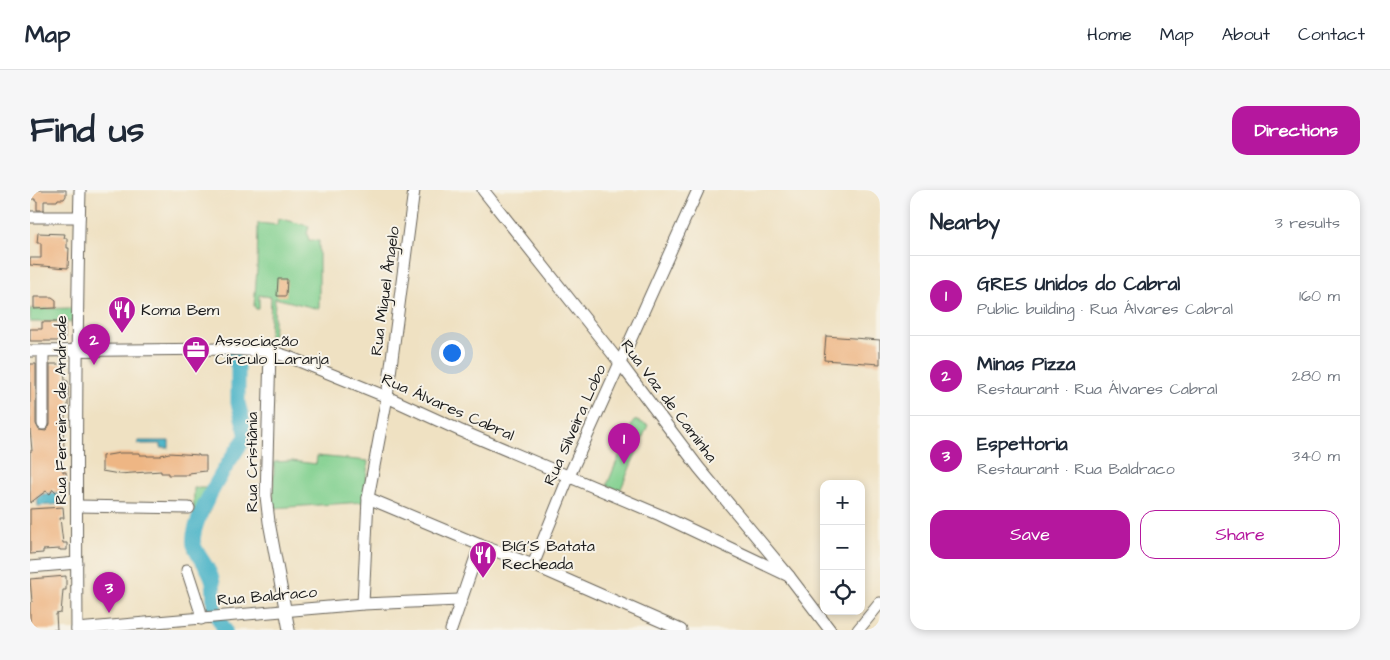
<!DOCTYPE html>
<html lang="en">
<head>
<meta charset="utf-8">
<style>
  body { margin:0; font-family:"Architects Daughter",sans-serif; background:#f6f6f7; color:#1f2937 }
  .controls { position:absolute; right:15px; bottom:15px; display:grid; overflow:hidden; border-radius:10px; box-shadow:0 2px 8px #0003 }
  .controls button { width:45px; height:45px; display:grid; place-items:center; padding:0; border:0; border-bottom:1px solid #e0e1e3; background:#fff; color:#1f2937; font:25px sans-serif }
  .you { position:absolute; left:421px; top:162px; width:18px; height:18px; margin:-12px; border:4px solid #fff; border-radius:50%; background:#1a73e8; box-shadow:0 0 0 8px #1a73e833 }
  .badge { display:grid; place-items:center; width:32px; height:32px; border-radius:50%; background:#b5179e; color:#fff; font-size:16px; font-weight:700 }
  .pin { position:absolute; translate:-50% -41px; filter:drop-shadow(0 1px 2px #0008) }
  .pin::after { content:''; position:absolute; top:26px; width:18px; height:15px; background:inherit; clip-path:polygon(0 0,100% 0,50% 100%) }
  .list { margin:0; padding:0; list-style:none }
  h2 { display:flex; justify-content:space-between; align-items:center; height:65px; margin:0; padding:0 20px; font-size:21px }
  h2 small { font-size:16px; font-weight:400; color:#747a83 }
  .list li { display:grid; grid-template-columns:32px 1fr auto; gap:15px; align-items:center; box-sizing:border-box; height:80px; padding:0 20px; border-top:1px solid #e0e1e3 }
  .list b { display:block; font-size:19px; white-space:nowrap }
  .list p { margin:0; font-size:16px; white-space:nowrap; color:#747a83 }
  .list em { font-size:16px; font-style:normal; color:#747a83 }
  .actions { display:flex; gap:10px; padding:15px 20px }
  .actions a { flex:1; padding:11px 0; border:1px solid #b5179e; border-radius:15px; text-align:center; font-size:18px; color:#b5179e }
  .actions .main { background:#b5179e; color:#fff }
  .icon { flex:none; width:28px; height:28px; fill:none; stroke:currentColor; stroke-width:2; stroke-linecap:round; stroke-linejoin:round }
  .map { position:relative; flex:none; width:850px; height:440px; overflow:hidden; border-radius:15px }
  header { display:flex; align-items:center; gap:30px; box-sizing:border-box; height:70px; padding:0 25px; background:#fff; border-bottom:1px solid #e0e1e3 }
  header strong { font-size:24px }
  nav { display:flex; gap:28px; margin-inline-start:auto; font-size:18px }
  .intro { display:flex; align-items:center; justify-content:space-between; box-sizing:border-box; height:120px; padding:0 30px }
  h1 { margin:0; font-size:35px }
  .button { padding:12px 22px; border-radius:15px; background:#b5179e; color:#fff; font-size:18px; font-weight:700 }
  main { display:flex; gap:30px; padding:0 30px }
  aside { flex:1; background:#fff; border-radius:15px; box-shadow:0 2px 8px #0003 }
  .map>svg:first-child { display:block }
  .green { fill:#81d08f; stroke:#4e7656 }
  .water { fill:#49b3c7; stroke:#326872 }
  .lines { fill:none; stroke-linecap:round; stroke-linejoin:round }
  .river { stroke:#49b3c7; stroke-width:15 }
  .building { fill:#eeb684 }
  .minor-casing { stroke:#666156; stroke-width:13 }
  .minor { stroke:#fff; stroke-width:11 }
  .labels { text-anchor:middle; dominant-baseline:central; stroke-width:4; stroke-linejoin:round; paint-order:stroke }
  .street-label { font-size:16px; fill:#1c1c1c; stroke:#f7f3e8 }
  .poi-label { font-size:16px; fill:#1c1c1c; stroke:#f7f3e8; text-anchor:start }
</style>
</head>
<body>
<header>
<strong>Map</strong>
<nav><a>Home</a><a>Map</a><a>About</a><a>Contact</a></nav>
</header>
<div class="intro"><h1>Find us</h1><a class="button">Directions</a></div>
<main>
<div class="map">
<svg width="850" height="440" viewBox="0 0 850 440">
  <rect width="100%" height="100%" fill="#f7f3e8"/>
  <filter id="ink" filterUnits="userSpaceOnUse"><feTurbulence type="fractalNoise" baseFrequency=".02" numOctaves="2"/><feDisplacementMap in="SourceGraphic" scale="10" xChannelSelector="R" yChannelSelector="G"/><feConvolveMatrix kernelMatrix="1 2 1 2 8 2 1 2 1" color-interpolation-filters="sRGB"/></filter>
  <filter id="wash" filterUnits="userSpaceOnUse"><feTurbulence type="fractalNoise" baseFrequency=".0096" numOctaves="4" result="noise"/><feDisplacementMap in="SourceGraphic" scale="20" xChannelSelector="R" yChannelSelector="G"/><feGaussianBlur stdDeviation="1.12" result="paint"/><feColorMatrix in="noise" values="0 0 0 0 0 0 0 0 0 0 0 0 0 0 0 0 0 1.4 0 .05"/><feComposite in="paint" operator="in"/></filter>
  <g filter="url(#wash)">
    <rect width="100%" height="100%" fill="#efe1c2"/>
    <!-- green -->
    <g class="green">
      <polygon points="248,28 279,36 277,44 279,50 289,51 289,119 245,108 243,156 239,155 241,107 229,105 229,119 226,119 224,116 227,80 228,33 247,35"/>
      <polygon points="43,118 43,132 0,132 0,119"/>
      <polygon points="604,230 618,235 590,301 577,295"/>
      <polygon points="287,266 338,271 334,312 243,318 244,272 262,271 286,274"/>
      <polygon points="164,298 188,298 183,306 179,324 176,324 166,350 170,361 173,360 179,376 185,384 186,409 188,409 189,420 184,420 180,386 177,386 165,362 159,362 161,337 163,337"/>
    </g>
    <!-- water -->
    <g class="water">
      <polygon points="108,251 139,251 139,258 131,258 131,254 108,254"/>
      <polygon points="31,302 32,314 8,316 7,305"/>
    </g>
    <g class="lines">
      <!-- river -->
      <path class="river" d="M195 440C191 433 185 424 184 416 183 407 185 398 182 389 179 377 168 367 164 355 158 333 203 264 217 246L208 213V176L201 163"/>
    </g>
    <g id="blocks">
      <!-- building -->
      <g class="building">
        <polygon points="0,0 36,0 36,6 34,9 28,9 27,11 14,11 14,20 7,20 7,11 5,11 5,9 0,9"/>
        <polygon points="8,43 35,44 34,48 37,48 37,58 39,58 38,78 0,75 0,68 11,68 11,53 7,53"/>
        <polygon points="248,89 257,89 256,106 247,106"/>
        <polygon points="4,107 22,107 26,110 26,118 4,119"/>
        <polygon points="12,132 35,132 35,148 30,151 0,151 0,139 12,139"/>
        <polygon points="796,146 850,150 850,174 794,170"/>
        <polygon points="0,174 6,174 6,234 9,240 16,241 20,234 20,174 34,174 35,191 38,191 38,223 35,223 35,236 33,236 34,258 32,259 33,282 36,282 37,299 30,300 27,303 23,299 20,304 16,301 0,313 0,261 2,261 0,239"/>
        <polygon points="90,263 110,263 110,265 117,265 117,266 131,266 131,265 139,263 169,265 169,266 176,266 176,281 159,283 159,285 138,285 138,283 131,283 131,281 89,284 72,281 72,266"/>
        <polygon points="33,317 34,328 30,328 33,353 37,353 37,360 30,360 30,359 13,360 13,363 0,364 0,319"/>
        <polygon points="36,386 36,400 33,400 31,423 26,424 27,440 0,440 0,413 2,412 0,389"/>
      </g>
    </g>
  </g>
  <g filter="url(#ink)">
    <use href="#blocks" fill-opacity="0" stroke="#666156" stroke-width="1"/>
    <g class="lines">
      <defs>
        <g id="minor">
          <polyline points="453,0 590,173 669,278 759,386 800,440"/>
          <polyline points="0,27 49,27"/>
          <polyline points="0,161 193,159 240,161 259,167 357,207 429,240 630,325 759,386"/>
          <polyline points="13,161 13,234"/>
          <polyline points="240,161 236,306 239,332 259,440"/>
          <polyline points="338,308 450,355 503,375 651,440"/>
          <polyline points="47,316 159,318"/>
          <polyline points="503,375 539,286 668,0"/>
          <polyline points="0,377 47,373"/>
          <polyline points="157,380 170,420 171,429"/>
          <polyline points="333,414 338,308 357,207 384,0"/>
          <polyline points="47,439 333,414 430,410"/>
          <path d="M47 440C46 293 46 147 50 0"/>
          <polyline points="421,440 450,355"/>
          <polyline points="828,440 850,413"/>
        </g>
      </defs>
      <!-- minor casing -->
      <use href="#minor" class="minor-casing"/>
      <!-- minor -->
      <use href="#minor" class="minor"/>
    </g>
  </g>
  <!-- icons -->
  <defs>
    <symbol id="restaurant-pin" viewBox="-11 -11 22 30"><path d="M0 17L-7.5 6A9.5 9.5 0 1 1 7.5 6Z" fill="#b5179e" stroke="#f7f3e8"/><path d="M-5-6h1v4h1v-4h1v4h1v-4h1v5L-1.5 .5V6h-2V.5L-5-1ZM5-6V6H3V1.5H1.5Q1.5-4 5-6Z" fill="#fff"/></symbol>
    <symbol id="office-pin" viewBox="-11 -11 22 30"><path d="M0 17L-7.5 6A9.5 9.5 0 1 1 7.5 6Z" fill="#b5179e" stroke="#f7f3e8"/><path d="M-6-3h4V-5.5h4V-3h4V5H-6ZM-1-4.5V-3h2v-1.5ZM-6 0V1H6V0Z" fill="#fff"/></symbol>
  </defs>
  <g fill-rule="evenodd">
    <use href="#restaurant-pin" x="76" y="104" width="32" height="43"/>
    <use href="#office-pin" x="150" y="144" width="32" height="43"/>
    <use href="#restaurant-pin" x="437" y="349" width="32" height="43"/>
  </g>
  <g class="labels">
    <!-- street labels -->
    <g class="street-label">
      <text transform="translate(355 101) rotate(-82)">Rua Miguel Ângelo</text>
      <text transform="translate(639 211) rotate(53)">Rua Vaz de Caminha</text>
      <text transform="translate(418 217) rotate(24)">Rua Álvares Cabral</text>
      <text transform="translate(31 220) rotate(-90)">Rua Ferreira de Andrade</text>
      <text transform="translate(545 235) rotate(-66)">Rua Silveira Lobo</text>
      <text transform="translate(222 272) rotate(-90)">Rua Cristiânia</text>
      <text transform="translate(237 406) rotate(-5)">Rua Baldraco</text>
    </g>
    <!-- poi labels -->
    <g class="poi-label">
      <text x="111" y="120">Koma Bem</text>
      <text x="185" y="151">Associação<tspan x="185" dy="18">Círculo Laranja</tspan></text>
      <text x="472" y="356">BIG'S Batata<tspan x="472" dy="18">Recheada</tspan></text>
    </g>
  </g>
</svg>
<div class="controls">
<button>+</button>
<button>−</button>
<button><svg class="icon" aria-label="locate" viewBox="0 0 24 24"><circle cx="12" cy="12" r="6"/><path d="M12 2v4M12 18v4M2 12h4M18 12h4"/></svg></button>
</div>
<div class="you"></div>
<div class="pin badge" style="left:594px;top:274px">1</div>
<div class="pin badge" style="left:64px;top:175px">2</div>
<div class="pin badge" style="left:79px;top:423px">3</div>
</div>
<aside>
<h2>Nearby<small>3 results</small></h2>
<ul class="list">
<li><span class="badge">1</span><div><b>GRES Unidos do Cabral</b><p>Public building · Rua Álvares Cabral</p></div><em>160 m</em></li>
<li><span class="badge">2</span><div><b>Minas Pizza</b><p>Restaurant · Rua Álvares Cabral</p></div><em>280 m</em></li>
<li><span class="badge">3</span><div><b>Espettoria</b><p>Restaurant · Rua Baldraco</p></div><em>340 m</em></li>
</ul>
<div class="actions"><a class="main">Save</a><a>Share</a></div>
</aside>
</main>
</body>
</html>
